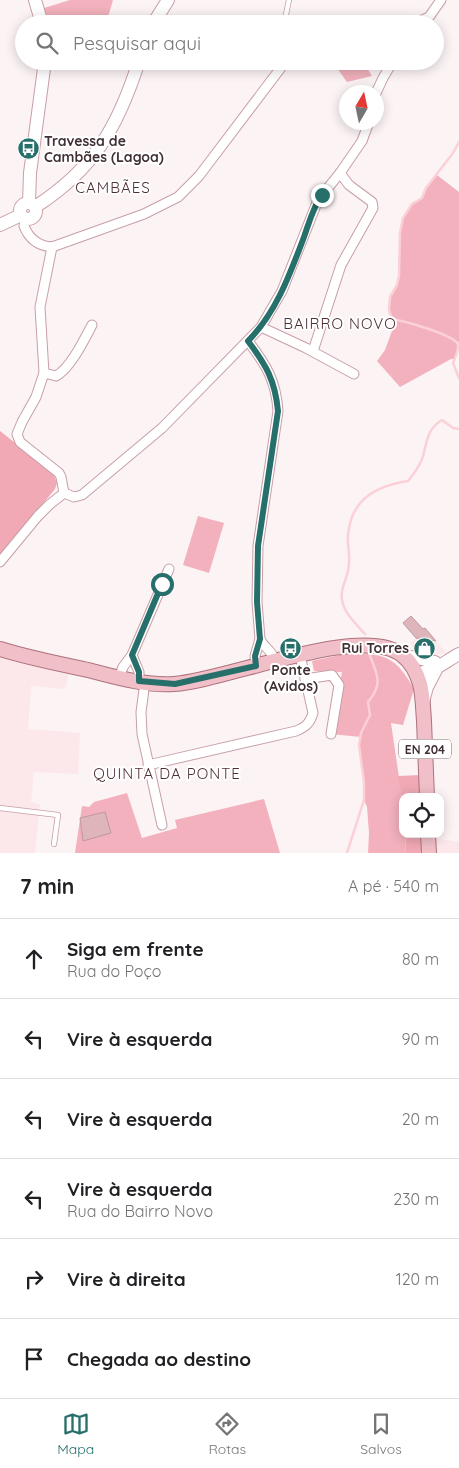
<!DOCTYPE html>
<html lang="pt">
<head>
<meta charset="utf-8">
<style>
  body { margin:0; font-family:Quicksand,sans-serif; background:#f2f2f2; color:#202124 }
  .controls { position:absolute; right:15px; bottom:15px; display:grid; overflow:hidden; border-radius:10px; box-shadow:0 2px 12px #0003 }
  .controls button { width:45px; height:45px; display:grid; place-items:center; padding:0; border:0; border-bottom:1px solid #e0e0e0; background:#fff; color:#202124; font:25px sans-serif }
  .compass { position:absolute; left:339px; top:85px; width:45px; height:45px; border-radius:50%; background:#fff; box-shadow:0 2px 12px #0003; rotate:9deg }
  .stop { position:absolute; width:15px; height:15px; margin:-11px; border:4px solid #266f6a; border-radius:50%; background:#fff }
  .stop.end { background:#266f6a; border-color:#fff; box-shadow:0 1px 5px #0008 }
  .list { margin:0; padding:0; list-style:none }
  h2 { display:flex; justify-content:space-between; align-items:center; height:65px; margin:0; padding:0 20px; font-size:21px }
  h2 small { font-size:16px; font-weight:400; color:#757577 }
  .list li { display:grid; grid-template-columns:32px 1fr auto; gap:15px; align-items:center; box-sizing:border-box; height:80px; padding:0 20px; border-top:1px solid #e0e0e0 }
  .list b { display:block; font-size:19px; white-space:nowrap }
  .list p { margin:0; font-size:16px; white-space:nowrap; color:#757577 }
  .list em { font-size:16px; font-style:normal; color:#757577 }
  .icon { flex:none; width:28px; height:28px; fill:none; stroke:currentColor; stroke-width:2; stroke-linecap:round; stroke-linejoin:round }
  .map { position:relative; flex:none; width:459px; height:853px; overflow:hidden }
  .search { position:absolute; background:#fff; box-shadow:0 2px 12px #0003; left:15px; right:15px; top:15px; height:55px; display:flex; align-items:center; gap:12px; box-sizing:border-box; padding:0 18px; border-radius:28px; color:#757577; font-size:19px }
  .sheet { height:545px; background:#fff }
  nav { display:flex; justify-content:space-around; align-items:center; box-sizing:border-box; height:70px; border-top:1px solid #e0e0e0; background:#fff; font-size:14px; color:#757577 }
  nav a { display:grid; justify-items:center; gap:2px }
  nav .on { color:#266f6a }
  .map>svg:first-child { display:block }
  .built { fill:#fce7ea }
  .green { fill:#f2b1bc }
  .forest { fill:#f0a9b5 }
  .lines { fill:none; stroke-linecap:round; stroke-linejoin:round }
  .stream { stroke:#fcd0d7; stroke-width:2.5 }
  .building { fill:#deb5bb; stroke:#c0989e }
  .lane-casing { stroke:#c89fa6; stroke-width:6 }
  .street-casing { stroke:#c89fa6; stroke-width:11 }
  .secondary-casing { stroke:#c89fa6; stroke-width:14 }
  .primary-casing { stroke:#ad727c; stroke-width:16 }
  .lane { stroke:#fff; stroke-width:4.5 }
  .street { stroke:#fff; stroke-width:9 }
  .secondary { stroke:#fff; stroke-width:12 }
  .primary { stroke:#f1bfc8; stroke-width:14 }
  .route { stroke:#266f6a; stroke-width:6 }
  .labels { text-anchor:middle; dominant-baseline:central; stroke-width:4; stroke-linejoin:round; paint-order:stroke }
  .shield { fill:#fff; stroke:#7a6e70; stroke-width:1 }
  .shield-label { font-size:12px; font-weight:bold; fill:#413033 }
  .poi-label { font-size:14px; font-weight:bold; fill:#413033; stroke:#fff; text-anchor:start }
  .neighbourhood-label { font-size:15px; letter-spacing:1px; fill:#502f35; stroke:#fff }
</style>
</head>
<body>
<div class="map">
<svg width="459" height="853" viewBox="0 0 459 853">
  <rect width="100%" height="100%" fill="#fcf3f5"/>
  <!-- built -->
  <g class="built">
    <polygon points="416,638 436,641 446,653 430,656 414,651 410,643"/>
    <polygon points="0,657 69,672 65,689 31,686 28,729 80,733 78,774 34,772 31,802 40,804 35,853 0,853"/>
    <polygon points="433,838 459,842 459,853 434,853"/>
  </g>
  <!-- green -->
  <g class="green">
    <polygon points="70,0 113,0 106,24 47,24 44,8"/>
    <polygon points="332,61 363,61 372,76 347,82"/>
    <polygon points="437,175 459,192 459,342 455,341 459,349 455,359 451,359 400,387 377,361 385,350 396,320 392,319 389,310 390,297 397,285 399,276 400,233 403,218 412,204 422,198 426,188"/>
    <polygon points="198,516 224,523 209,573 183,565"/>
    <path d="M345 654C383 653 395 655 414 689L403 725 391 723 403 805V834H405L406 853H368L369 833 367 807 364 800V782L359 745 361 737 331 734 342 672 314 671 312 661Z"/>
    <polygon points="127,793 142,838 177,828 175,820 264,799 280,853 75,853 82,806 89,807 94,802"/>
  </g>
  <!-- forest -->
  <g class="forest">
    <polygon points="0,431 53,473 57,483 55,489 0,556"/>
    <polygon points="421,775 421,797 403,797 403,805 398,776"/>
    <polygon points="405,834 422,834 423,853 406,853"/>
  </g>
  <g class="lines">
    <!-- stream -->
    <g class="stream">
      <path d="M459 142 453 153 426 188 422 198 412 204 403 218 400 233 399 276 397 285 390 297 389 310 392 319C404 321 452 334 458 344 459 350 455 358 453 363L459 378"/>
      <path d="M365 634C354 622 339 609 342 591 344 580 349 575 349 562 350 553 347 544 348 535 351 499 376 486 408 481 414 473 421 465 423 456 427 442 427 429 442 420L453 428 459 429"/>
      <path d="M347 853 364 800V782L359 745 361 733 370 715 368 702C383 684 378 676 370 656"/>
    </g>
  </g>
  <!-- building -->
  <g class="building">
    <polygon points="411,616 423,629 425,628 436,641 416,638 403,623"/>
    <polygon points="105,812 111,833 83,841 80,818"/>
  </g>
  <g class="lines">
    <defs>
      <g id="lane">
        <polyline points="284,24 289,0"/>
        <polyline points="0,808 58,815 54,844"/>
      </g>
      <g id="street">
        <polyline points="413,24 429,17 441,0"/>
        <polyline points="376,93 383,78 393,61"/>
        <path d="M26 218 24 226C29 239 39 246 52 247L144 214 178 197 199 176 286 61"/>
        <polyline points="52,247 40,307 44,373 36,397 22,422 17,434 20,442 59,473 61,477 64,493"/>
        <polyline points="261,327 306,348 354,374"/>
        <path d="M248 341C266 365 276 380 278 411L258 546 257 602 260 639 255 656 256 666"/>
        <polyline points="313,351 341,265 373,208 372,202 349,185 340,173"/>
        <path d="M44 373 56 376C70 369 84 340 92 325"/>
        <polyline points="64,493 74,497 82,495 162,428 261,327 282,291 318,200 340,173 362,141 369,122"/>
        <polyline points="0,562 38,516 49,505 64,493"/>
        <path d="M260 639C264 648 273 651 275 661"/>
        <polyline points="132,655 139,672 139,681"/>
        <polyline points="119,678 123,667 132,655 169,569"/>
        <polyline points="305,679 332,675 339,685 331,734"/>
        <polyline points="145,682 141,712 142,734 162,825"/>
        <path d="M148 765 296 731C306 727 310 723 313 713L300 655"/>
      </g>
      <g id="secondary">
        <polyline points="35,0 42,24"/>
        <polyline points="153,24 168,0"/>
        <polyline points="29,203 30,173 45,61"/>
        <circle cx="28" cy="211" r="8"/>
        <path d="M35 207C94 169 118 127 139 61"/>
        <polyline points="0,225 21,215"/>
        <polyline points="402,655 435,662"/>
        <path d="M416 673C434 673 444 662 459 654"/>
        <polyline points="423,702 427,687 437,668"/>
      </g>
      <g id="primary">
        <path d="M0 649C29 658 59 664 88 670 116 677 145 686 174 684 225 681 362 623 402 655 411 662 417 673 420 684 423 695 423 709 424 721 425 746 426 772 427 797"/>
        <polyline points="428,834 429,853"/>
      </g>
    </defs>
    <!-- lane casing -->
    <use href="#lane" class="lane-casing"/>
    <!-- street casing -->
    <use href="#street" class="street-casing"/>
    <!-- secondary casing -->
    <use href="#secondary" class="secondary-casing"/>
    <!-- primary casing -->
    <use href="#primary" class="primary-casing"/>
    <!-- lane -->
    <use href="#lane" class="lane"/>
    <!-- street -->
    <use href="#street" class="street"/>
    <!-- secondary -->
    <use href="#secondary" class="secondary"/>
    <!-- primary -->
    <use href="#primary" class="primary"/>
  </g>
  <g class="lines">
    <!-- route -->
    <path class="route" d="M162 584 132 655 139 672V681L175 684 256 666 255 656 260 639 257 602 258 546 278 411C275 380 266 365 248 341 276 313 290 274 304 237 309 223 313 207 322 195"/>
  </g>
  <!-- icons -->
  <defs>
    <symbol id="bus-disc" viewBox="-11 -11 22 22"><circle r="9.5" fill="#266f6a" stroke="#fff"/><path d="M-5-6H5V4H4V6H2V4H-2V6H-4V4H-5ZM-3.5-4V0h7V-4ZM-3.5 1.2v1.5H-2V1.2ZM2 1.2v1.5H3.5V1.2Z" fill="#fff"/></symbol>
    <symbol id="shop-disc" viewBox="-11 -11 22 22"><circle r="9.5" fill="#266f6a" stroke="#fff"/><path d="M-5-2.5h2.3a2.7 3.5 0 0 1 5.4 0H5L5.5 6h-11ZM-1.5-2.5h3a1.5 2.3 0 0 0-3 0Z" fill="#fff"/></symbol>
  </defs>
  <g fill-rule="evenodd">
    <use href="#bus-disc" x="16" y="136" width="25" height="25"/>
    <use href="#bus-disc" x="278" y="636" width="25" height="25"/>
    <use href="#shop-disc" x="412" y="636" width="25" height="25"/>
  </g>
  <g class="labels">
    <!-- shield labels -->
    <rect class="shield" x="399" y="739.5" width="52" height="19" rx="4"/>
    <g class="shield-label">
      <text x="425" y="749">EN 204</text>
    </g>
    <!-- poi labels -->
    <g class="poi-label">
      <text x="44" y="141">Travessa de<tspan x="44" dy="16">Cambães (Lagoa)</tspan></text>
      <text x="409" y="648" text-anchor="end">Rui Torres</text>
      <text x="291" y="670" text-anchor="middle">Ponte<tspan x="291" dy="16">(Avidos)</tspan></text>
    </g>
    <!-- neighbourhood labels -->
    <g class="neighbourhood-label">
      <text x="113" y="187">CAMBÃES</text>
      <text x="340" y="323">BAIRRO NOVO</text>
      <text x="167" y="773">QUINTA DA PONTE</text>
    </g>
  </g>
</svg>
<div class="controls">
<button><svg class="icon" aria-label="locate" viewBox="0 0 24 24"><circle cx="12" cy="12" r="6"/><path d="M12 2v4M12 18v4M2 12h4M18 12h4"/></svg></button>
</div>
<svg class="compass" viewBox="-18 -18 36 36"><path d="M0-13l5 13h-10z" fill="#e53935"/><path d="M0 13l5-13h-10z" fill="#757577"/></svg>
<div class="stop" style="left:162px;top:584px"></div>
<div class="stop end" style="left:322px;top:195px"></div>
<div class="search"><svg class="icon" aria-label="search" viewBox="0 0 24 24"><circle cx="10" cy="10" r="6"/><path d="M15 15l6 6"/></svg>Pesquisar aqui</div>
</div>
<section class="sheet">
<h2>7 min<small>A pé · 540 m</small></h2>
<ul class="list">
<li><svg class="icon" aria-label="ahead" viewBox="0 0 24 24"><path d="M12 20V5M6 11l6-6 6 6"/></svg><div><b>Siga em frente</b><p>Rua do Poço</p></div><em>80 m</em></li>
<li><svg class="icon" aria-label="left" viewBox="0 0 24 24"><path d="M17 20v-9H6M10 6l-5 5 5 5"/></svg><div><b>Vire à esquerda</b></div><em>90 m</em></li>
<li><svg class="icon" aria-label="left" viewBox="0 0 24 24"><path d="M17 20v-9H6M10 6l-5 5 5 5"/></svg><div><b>Vire à esquerda</b></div><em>20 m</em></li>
<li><svg class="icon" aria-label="left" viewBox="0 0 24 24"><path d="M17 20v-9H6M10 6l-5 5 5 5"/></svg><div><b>Vire à esquerda</b><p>Rua do Bairro Novo</p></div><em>230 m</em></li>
<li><svg class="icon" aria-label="right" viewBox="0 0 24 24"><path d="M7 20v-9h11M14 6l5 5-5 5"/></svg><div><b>Vire à direita</b></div><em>120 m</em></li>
<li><svg class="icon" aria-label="arrive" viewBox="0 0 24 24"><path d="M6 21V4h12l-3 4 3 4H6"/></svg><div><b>Chegada ao destino</b></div></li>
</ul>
</section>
<nav>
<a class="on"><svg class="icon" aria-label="map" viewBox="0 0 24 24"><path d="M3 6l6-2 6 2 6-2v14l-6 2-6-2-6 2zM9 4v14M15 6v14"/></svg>Mapa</a>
<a><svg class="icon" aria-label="directions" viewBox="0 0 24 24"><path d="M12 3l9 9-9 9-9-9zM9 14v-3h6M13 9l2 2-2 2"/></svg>Rotas</a>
<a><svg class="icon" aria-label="saved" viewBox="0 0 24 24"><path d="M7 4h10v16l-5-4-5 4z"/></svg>Salvos</a>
</nav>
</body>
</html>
